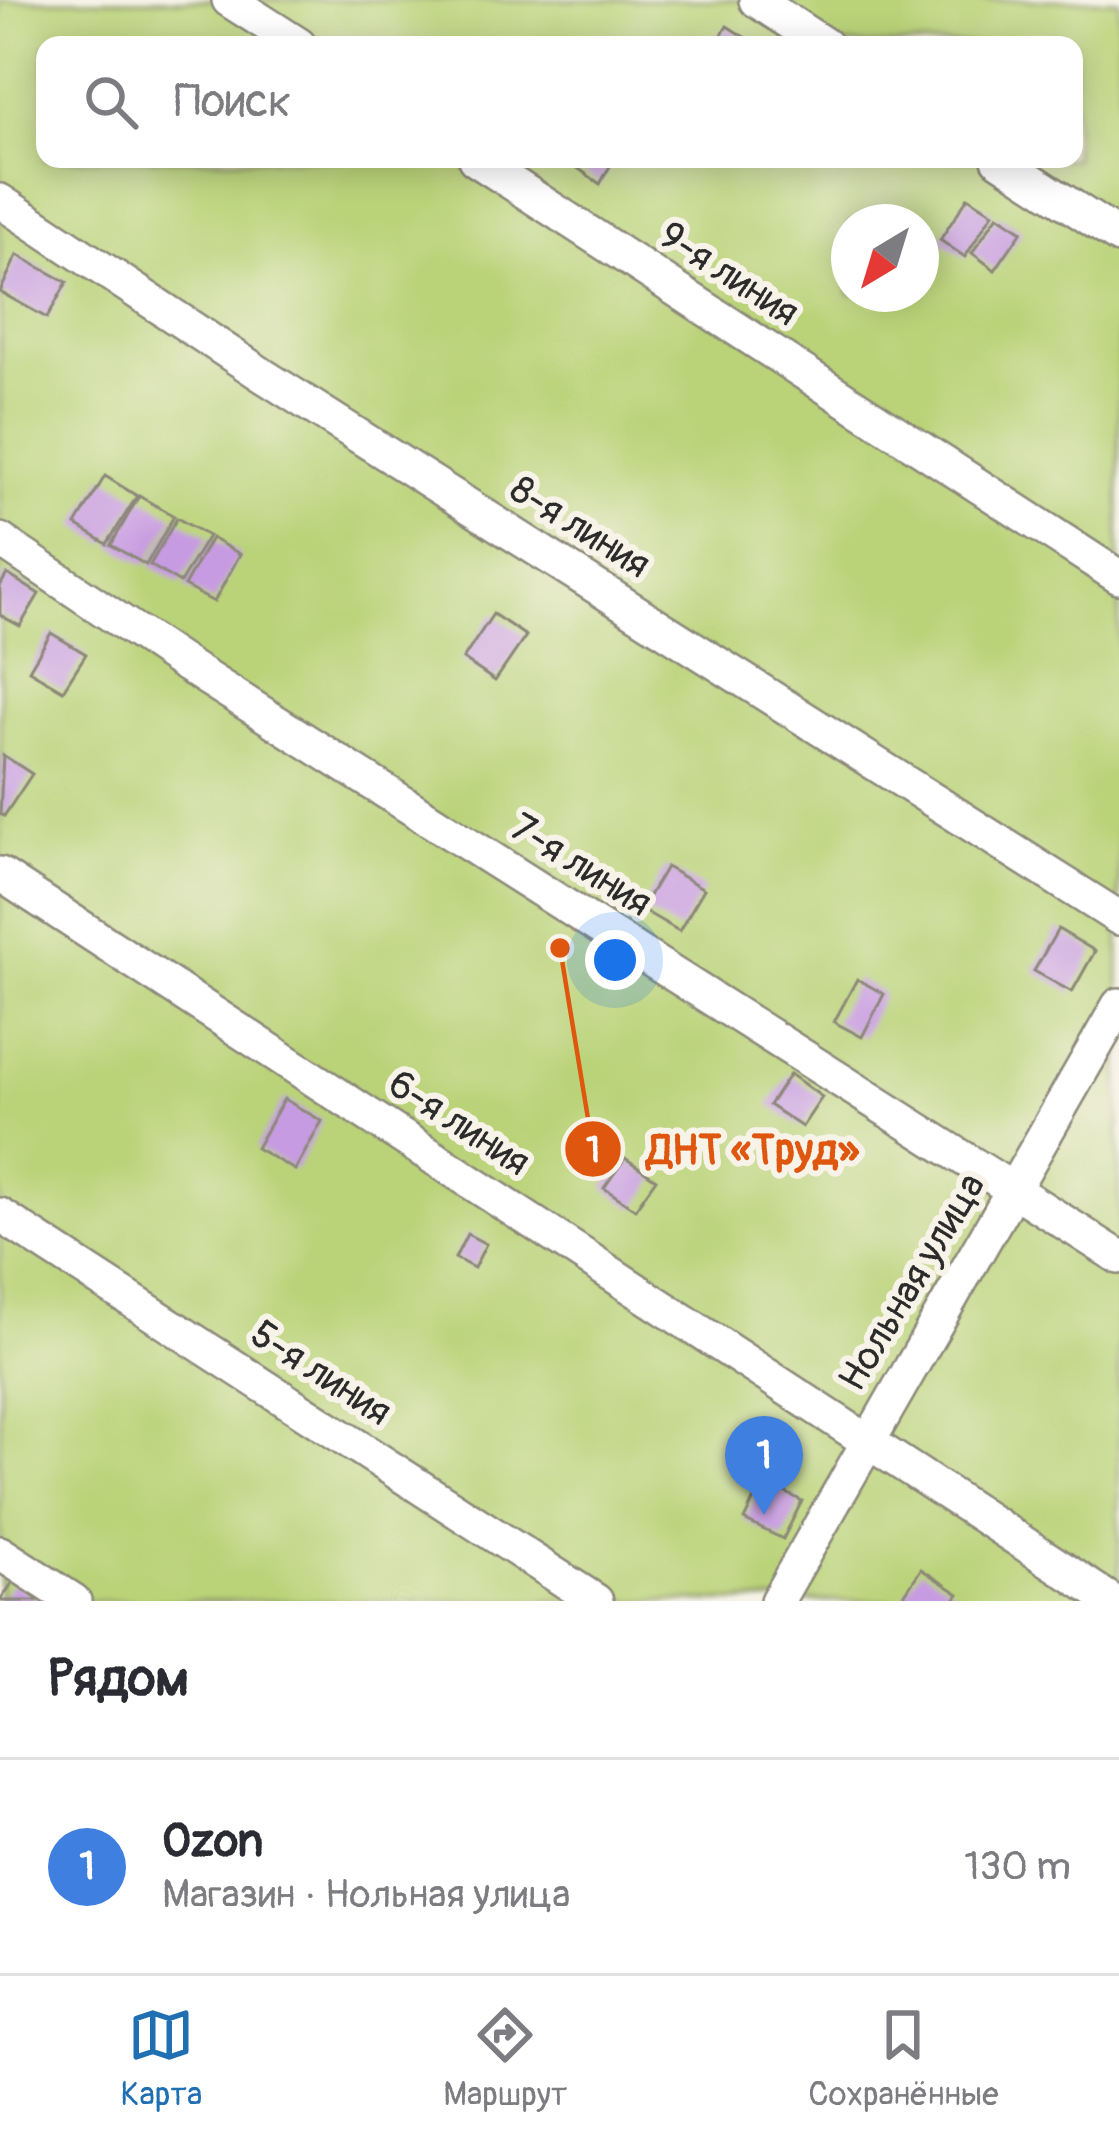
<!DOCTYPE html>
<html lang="ru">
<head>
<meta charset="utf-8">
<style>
  body { margin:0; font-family:Pangolin,sans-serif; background:#f2f2f3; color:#2b2b33 }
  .compass { position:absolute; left:831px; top:204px; width:108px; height:108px; border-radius:50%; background:#fff; box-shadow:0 6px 30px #0003; rotate:218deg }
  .you { position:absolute; left:615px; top:960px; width:42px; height:42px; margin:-30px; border:9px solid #fff; border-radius:50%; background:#1a73e8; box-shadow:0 0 0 18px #1a73e833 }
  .badge { display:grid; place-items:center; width:78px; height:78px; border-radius:50%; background:#1f6fb2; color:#fff; font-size:39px; font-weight:700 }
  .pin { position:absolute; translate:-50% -99px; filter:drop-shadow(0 3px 6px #0008) }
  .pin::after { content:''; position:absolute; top:63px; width:42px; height:36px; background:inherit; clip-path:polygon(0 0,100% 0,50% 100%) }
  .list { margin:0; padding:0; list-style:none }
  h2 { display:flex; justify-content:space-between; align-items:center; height:156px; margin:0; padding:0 48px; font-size:51px }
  h2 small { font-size:39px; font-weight:400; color:#7c7c81 }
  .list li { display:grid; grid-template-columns:78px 1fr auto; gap:36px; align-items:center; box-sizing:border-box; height:216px; padding:0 48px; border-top:3px solid #e1e1e2 }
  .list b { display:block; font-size:45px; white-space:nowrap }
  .list p { margin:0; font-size:39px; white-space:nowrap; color:#7c7c81 }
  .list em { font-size:39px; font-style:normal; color:#7c7c81 }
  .icon { flex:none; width:66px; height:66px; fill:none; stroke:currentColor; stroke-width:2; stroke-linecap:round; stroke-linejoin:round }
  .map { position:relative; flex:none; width:1119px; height:1601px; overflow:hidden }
  .search { position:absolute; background:#fff; box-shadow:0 6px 30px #0003; left:36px; right:36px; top:36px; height:132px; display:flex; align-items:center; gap:30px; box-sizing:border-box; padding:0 42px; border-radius:24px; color:#7c7c81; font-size:45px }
  .sheet { height:372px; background:#fff }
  nav { display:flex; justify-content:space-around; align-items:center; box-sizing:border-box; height:168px; border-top:3px solid #e1e1e2; background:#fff; font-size:33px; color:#7c7c81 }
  nav a { display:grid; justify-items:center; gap:6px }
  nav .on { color:#1f6fb2 }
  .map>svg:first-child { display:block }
  .green { fill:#bad378; stroke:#727f52; stroke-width:3; fill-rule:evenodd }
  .building { fill:#c79be1 }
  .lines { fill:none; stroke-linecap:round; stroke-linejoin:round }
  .minor-casing { stroke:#8c887a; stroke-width:38 }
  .minor { stroke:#fff; stroke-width:33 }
  .labels { text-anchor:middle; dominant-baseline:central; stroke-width:12; stroke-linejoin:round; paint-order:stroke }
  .street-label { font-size:39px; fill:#2b2b2b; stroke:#f7f3e8 }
  .leader { fill:none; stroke:#df570e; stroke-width:4.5 }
  .callout-dot { fill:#df570e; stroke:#f7f3e8; stroke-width:4.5 }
  .mark-label { font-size:36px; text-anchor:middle; font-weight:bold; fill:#fff }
  .callout-label { font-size:42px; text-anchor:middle; font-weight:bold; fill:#df570e; stroke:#f7f3e8; stroke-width:12; stroke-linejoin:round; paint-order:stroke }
</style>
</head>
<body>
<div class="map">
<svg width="1119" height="1601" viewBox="0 0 1119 1601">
  <rect width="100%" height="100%" fill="#f7f3e8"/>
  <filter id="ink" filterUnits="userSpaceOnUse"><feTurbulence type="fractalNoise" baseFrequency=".00833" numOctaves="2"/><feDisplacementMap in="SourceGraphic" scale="24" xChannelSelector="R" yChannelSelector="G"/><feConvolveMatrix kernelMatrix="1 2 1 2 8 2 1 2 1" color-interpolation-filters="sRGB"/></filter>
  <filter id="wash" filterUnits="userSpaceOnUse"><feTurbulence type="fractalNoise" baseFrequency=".004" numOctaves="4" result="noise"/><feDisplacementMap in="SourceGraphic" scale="48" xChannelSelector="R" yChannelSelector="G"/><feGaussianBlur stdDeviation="2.7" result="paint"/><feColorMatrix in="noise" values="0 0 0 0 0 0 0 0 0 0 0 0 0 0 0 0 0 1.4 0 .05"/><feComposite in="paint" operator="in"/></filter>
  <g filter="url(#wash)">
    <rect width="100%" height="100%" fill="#eee5c8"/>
    <!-- green -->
    <path class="green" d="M0 0H1119V1601H0ZM45 45H1074V159H45ZM849 222H921V294H849Z"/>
    <g id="blocks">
      <!-- building -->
      <g class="building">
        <polygon points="727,26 757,45 716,45"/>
        <polygon points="565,159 614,159 600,184"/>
        <polygon points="968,197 993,213 965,257 940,240"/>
        <polygon points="998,215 1022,231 995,270 972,253"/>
        <polygon points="17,255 67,282 47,318 0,292"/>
        <polygon points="105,476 137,496 107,544 76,525"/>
        <polygon points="139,496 174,516 146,565 111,545"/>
        <polygon points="177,518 208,536 180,583 150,565"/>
        <polygon points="211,538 240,554 214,602 184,586"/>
        <polygon points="7,574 39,594 20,626 0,615 0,586"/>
        <polygon points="493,614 526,636 495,681 463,659"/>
        <polygon points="51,633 86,654 63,690 29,670"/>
        <polygon points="3,755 32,774 4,816 0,814"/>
        <polygon points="666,867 704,889 679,931 641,909"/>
        <polygon points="1058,929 1095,951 1072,992 1034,971"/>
        <polygon points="857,979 884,994 862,1037 834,1022"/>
        <polygon points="790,1074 822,1097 802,1127 769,1105"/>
        <polygon points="284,1099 322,1121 295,1170 256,1148"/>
        <polygon points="625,1158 656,1179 635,1209 604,1188"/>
        <polygon points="467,1234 486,1244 474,1268 455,1258"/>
        <polygon points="763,1481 802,1501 783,1539 744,1520"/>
        <polygon points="921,1569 959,1594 954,1601 914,1601 904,1595"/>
        <polygon points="13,1582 40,1601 0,1601"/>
      </g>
    </g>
  </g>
  <g filter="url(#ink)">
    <use href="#blocks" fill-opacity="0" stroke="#8c887a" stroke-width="3"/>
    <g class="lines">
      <defs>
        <g id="minor">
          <polyline points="229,0 299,45"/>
          <polyline points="756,0 825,45"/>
          <polyline points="475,159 1119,577"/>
          <polyline points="999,159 1119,237"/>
          <polyline points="0,201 264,376 1119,918"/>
          <polyline points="0,540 180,661 1119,1257"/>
          <polyline points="0,874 1112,1601"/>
          <polyline points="0,1215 596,1601"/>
          <polyline points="0,1553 74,1601"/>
          <polyline points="777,1601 1119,1005"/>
        </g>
      </defs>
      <!-- minor casing -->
      <use href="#minor" class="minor-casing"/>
      <!-- minor -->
      <use href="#minor" class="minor"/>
    </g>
  </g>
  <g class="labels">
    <!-- street labels -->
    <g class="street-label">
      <text transform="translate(729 274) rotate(33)">9-я линия</text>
      <text transform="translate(580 527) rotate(32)">8-я линия</text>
      <text transform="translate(581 865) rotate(32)">7-я линия</text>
      <text transform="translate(459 1123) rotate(33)">6-я линия</text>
      <text transform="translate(912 1282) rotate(-59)">Нольная улица</text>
      <text transform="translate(321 1373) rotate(33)">5-я линия</text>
    </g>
  </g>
  <!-- callouts -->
  <path class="leader" d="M560 948L593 1149"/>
  <g class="callout-dot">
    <circle cx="560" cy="948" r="12"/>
    <circle cx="593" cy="1149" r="30"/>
  </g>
  <g class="mark-label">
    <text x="593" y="1162">1</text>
  </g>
  <g class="callout-label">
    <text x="753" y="1164">ДНТ «Труд»</text>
  </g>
</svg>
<svg class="compass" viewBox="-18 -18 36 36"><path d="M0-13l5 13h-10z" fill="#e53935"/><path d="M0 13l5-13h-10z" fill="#7c7c81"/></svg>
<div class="you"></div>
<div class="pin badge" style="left:764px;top:1515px;background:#3f7fe0">1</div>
<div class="search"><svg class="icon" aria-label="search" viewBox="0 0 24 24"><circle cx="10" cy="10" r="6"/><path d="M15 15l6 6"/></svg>Поиск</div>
</div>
<section class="sheet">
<h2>Рядом<small></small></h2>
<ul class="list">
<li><span class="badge" style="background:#3f7fe0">1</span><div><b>Ozon</b><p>Магазин · Нольная улица</p></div><em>130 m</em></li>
</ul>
</section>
<nav>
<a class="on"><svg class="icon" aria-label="map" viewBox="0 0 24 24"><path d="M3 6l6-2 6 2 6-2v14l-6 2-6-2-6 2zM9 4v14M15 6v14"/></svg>Карта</a>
<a><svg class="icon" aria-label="directions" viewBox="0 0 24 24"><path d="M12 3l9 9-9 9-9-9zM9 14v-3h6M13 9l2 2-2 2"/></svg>Маршрут</a>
<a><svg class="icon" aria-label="saved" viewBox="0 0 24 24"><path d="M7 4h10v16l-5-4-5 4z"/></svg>Сохранённые</a>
</nav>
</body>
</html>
